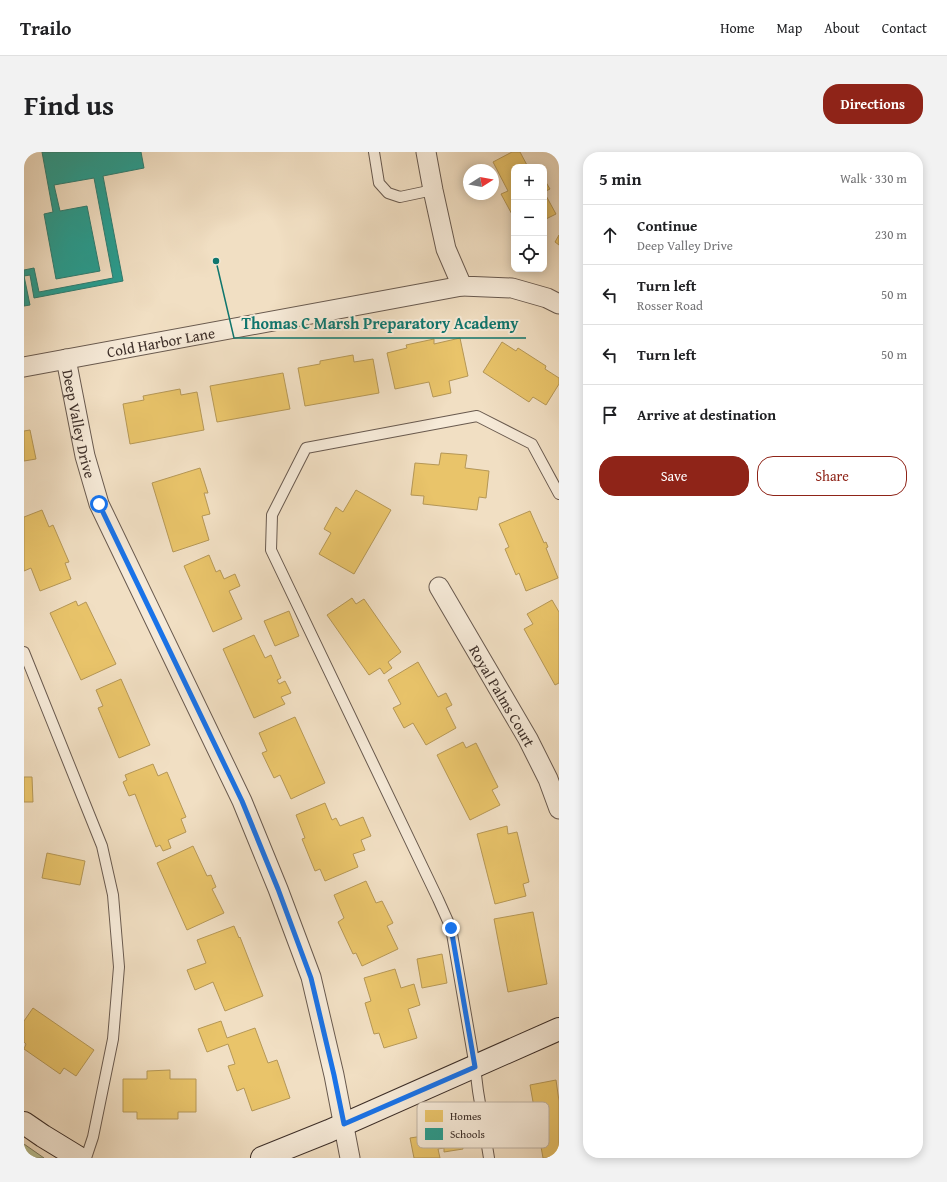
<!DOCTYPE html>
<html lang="en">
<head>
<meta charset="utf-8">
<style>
  body { margin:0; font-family:"Gentium Book Plus",serif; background:#f2f2f2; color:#202124 }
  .controls { position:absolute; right:12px; top:12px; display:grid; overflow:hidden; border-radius:8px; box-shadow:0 2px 10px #0003 }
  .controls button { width:36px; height:36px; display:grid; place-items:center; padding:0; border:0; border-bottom:1px solid #e0e0e0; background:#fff; color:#202124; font:20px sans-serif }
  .compass { position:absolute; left:439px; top:12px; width:36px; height:36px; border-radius:50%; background:#fff; box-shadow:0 2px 10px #0003; rotate:79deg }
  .stop { position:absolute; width:12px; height:12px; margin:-9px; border:3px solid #1a73e8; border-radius:50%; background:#fff }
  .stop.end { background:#1a73e8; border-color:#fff; box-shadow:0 1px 4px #0008 }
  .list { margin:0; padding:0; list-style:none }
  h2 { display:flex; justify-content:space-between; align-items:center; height:52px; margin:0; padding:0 16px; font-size:17px }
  h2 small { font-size:13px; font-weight:400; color:#757577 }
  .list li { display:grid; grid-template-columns:26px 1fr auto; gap:12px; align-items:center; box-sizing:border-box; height:60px; padding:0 16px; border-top:1px solid #e0e0e0 }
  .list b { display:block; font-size:15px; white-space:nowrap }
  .list p { margin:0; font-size:13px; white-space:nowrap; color:#757577 }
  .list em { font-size:13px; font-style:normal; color:#757577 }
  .actions { display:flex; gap:8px; padding:12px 16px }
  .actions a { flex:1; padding:9px 0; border:1px solid #8f2418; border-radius:16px; text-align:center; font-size:14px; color:#8f2418 }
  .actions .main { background:#8f2418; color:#fff }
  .icon { flex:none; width:22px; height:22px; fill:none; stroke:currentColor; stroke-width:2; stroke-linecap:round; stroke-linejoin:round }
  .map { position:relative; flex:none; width:535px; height:1006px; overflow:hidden; border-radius:16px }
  header { display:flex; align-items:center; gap:24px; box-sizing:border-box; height:56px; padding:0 20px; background:#fff; border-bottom:1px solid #e0e0e0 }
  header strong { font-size:19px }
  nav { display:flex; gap:22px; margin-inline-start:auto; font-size:14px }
  .intro { display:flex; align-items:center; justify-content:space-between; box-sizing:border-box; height:96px; padding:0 24px }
  h1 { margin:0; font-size:28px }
  .button { padding:10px 18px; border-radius:16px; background:#8f2418; color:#fff; font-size:14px; font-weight:700 }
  main { display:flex; gap:24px; padding:0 24px }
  aside { flex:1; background:#fff; border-radius:16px; box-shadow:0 2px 10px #0003 }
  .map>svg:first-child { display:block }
  .green { fill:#b9c294; stroke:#7a785e }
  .homes { fill:#e9c46a; stroke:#b59756 }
  .schools { fill:#2a9d8f; stroke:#2f7c70 }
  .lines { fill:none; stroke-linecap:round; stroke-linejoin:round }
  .lane-casing { stroke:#695a4f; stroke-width:12 }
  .street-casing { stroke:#695a4f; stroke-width:21 }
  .secondary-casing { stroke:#3c2e28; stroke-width:24 }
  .lane { stroke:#f6ead8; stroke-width:10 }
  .street { stroke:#f6ead8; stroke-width:19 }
  .secondary { stroke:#f6ead8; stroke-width:22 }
  .route { stroke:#1a73e8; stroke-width:5 }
  .labels { text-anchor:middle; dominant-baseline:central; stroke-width:4; stroke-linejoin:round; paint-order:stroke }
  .street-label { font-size:15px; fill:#3c2e28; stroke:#f6ead8 }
  .key { fill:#f6ead8; stroke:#beb2a3; stroke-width:1 }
  .key-label { font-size:11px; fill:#3c2e28 }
  .leader { fill:none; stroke:#0f766e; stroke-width:1.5 }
  .callout-dot { fill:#0f766e; stroke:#f6ead8; stroke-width:1.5 }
  .callout-label { font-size:16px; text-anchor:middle; font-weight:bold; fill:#0f766e; stroke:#f6ead8; stroke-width:4; stroke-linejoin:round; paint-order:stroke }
</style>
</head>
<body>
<header>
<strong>Trailo</strong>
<nav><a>Home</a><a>Map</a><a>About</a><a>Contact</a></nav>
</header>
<div class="intro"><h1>Find us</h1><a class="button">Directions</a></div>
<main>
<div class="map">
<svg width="535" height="1006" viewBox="0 0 535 1006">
  <rect width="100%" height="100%" fill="#f1dfc3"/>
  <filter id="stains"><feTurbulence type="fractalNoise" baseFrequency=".005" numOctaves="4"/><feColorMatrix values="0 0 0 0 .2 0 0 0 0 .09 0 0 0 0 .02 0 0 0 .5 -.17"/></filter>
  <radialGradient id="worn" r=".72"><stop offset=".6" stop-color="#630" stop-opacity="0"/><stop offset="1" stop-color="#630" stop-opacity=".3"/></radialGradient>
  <!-- green -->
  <polygon class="green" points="0,992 20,1006 0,1006"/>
  <!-- homes -->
  <g class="homes">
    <polygon points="488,0 496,0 504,15 490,15 490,66 477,42 484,39 469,10"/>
    <polygon points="520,27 526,37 520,40 532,62 520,68"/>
    <polygon points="535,83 535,93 531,90"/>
    <polygon points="436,186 444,224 425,229 427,241 409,245 405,230 371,237 363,201 383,196 382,193 410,187 410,192"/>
    <polygon points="478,190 492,199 494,196 522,214 521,217 535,226 535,232 522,253 509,245 505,250 459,220"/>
    <polygon points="329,203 330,210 349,207 355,241 281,254 274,216 296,212 296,209"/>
    <polygon points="259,221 266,257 193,270 186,234"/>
    <polygon points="156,237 157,243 173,240 180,278 106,292 99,252 120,248 119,244"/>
    <polygon points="6,278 12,307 0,309 0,279"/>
    <polygon points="417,301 443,303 441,316 465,319 462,346 455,345 453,358 399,352 400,344 387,343 391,311 415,313"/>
    <polygon points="176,316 184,341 180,341 186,362 178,364 185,388 149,400 128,331"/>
    <polygon points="332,338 367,358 330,422 295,402 307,381 300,377 312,355 319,360"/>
    <polygon points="18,358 25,375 29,373 45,410 41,411 47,427 16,439 7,416 0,419 0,365"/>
    <polygon points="506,359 520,391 522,390 524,395 522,396 534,426 502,439 495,421 492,423 481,397 485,395 475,372"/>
    <polygon points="185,403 192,420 196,418 200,427 211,422 216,434 205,439 218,467 189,480 160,414"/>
    <polygon points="328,446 332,452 340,447 377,500 364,510 368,516 360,522 356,516 345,523 303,463"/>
    <polygon points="528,448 535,460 535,531 531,533 500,477 509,472 503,462"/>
    <polygon points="52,449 54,454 62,450 92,512 57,528 26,461"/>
    <polygon points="265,459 275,484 251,494 240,469"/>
    <polygon points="230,483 241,506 247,503 257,526 253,528 255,532 261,529 267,541 257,545 261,552 230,566 199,497"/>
    <polygon points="394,510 414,545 422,541 428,553 422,556 432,576 402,593 389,571 380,576 369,556 377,552 364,528"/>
    <polygon points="97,527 126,593 95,606 74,556 79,554 72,538"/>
    <polygon points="271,565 301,631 267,647 256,623 250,626 238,601 243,599 235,581"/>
    <polygon points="439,590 442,596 452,591 474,635 468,638 476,653 446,668 413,603"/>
    <polygon points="129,612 134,624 143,620 162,665 157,667 162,680 144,688 147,696 139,699 136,693 132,695 111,642 105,644 99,630 103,628 101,623"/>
    <polygon points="0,625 8,625 9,650 0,650"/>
    <polygon points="301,651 308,668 312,666 316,674 339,665 347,684 337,688 341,698 329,702 334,715 301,729 296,717 291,719 278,687 281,686 272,663"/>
    <polygon points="483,674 484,682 493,680 505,730 499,732 502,744 471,752 453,682"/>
    <polygon points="169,694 183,724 187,723 192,735 188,737 200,761 163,778 133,711"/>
    <polygon points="23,701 61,709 56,733 18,726"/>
    <polygon points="342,729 352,751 358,749 369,771 363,774 374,797 338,814 332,801 329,802 314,770 320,766 310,743"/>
    <polygon points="509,760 523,832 484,840 470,767"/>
    <polygon points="210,774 215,786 216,785 239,844 201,859 189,830 171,838 163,818 182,811 173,788"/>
    <polygon points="418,802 423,831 398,836 393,807"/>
    <polygon points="371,817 377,836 390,832 396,853 384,857 393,886 360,896 355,881 350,882 341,851 347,849 340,826"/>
    <polygon points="9,856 70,898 52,924 40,916 36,922 0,897 2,892 0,890 0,869"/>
    <polygon points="197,869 203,886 231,876 244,911 253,908 266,946 228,959 220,936 213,939 204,914 211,912 204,892 183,900 174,877"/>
    <polygon points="146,918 146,927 172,927 172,960 154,960 154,967 113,967 113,960 99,960 99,927 123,927 123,919"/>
    <polygon points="532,928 535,949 535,1004 519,1006 506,933"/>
    <polygon points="436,973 439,997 420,1000 420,996 414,997 416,1006 390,1006 386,986 412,982 413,987 415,987 413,976"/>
  </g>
  <!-- schools -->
  <polygon class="schools" points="18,0 117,0 120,16 79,24 99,129 10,146 6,123 0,124 6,153 0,154 0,118 10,116 15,140 89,126 70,26 30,33 36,59 63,54 76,119 32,127 20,62 29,60"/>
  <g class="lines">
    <defs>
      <g id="lane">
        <polyline points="350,0 355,31 364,41 376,45 409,38"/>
        <polyline points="0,500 78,694 89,743 95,815 89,887 69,985 62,1006"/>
        <polyline points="465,1006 454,939 451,915 427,776 414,747 247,398 248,363 282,296 453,264 508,292 535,342"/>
      </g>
      <g id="street">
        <polyline points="402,0 409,38 422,97 438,134 488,136 523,146 535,152"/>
        <path id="s1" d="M42 207 61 304 75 352 218 649 254 737 287 825 310 923 326 1006"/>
        <path id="s2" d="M0 215 438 134"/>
        <path id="s3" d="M415 435 504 587 524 627 535 657"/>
      </g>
      <g id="secondary">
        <polyline points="0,971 19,984 55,1006"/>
        <polyline points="238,1006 305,979 535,877"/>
      </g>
    </defs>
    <!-- lane casing -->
    <use href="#lane" class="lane-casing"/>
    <!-- street casing -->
    <use href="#street" class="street-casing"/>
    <!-- secondary casing -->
    <use href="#secondary" class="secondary-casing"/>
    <!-- lane -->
    <use href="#lane" class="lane"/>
    <!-- street -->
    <use href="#street" class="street"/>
    <!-- secondary -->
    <use href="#secondary" class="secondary"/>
  </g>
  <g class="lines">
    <!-- route -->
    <polyline class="route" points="75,352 218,649 254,737 287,826 310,923 320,972 451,915 427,776"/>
  </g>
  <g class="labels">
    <!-- street labels -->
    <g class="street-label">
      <text stroke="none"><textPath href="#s2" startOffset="139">Cold Harbor Lane</textPath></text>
      <text stroke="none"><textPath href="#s1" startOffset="66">Deep Valley Drive</textPath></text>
      <text stroke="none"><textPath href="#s3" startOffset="126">Royal Palms Court</textPath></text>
    </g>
  </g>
  <!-- legend -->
  <rect x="393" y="950" width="132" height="46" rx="6" class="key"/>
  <rect x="401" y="958" width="18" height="12" fill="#e9c46a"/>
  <rect x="401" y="976" width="18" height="12" fill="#2a9d8f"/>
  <g class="key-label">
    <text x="426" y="968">Homes</text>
    <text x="426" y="986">Schools</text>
  </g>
  <!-- callouts -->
  <path class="leader" d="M192 109L210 186H502"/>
  <circle class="callout-dot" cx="192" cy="109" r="4"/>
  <g class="callout-label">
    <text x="356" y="177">Thomas C Marsh Preparatory Academy</text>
  </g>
  <rect width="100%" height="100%" filter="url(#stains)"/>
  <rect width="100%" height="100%" fill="url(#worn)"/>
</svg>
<div class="controls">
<button>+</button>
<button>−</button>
<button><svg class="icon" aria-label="locate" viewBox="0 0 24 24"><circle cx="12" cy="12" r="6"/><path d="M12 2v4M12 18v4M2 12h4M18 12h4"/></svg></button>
</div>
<svg class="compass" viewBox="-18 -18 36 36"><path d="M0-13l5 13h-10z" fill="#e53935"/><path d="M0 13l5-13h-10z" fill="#757577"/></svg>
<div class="stop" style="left:75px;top:352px"></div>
<div class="stop end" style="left:427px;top:776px"></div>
</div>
<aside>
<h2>5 min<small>Walk · 330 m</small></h2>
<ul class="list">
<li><svg class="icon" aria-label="ahead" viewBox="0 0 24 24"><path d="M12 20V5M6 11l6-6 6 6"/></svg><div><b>Continue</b><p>Deep Valley Drive</p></div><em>230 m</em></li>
<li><svg class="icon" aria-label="left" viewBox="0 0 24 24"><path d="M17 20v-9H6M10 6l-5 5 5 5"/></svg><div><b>Turn left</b><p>Rosser Road</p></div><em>50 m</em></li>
<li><svg class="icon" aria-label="left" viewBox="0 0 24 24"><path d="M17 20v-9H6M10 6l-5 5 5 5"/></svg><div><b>Turn left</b></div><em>50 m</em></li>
<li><svg class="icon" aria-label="arrive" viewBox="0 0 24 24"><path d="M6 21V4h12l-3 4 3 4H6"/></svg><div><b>Arrive at destination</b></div></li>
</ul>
<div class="actions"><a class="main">Save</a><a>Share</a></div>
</aside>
</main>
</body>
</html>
